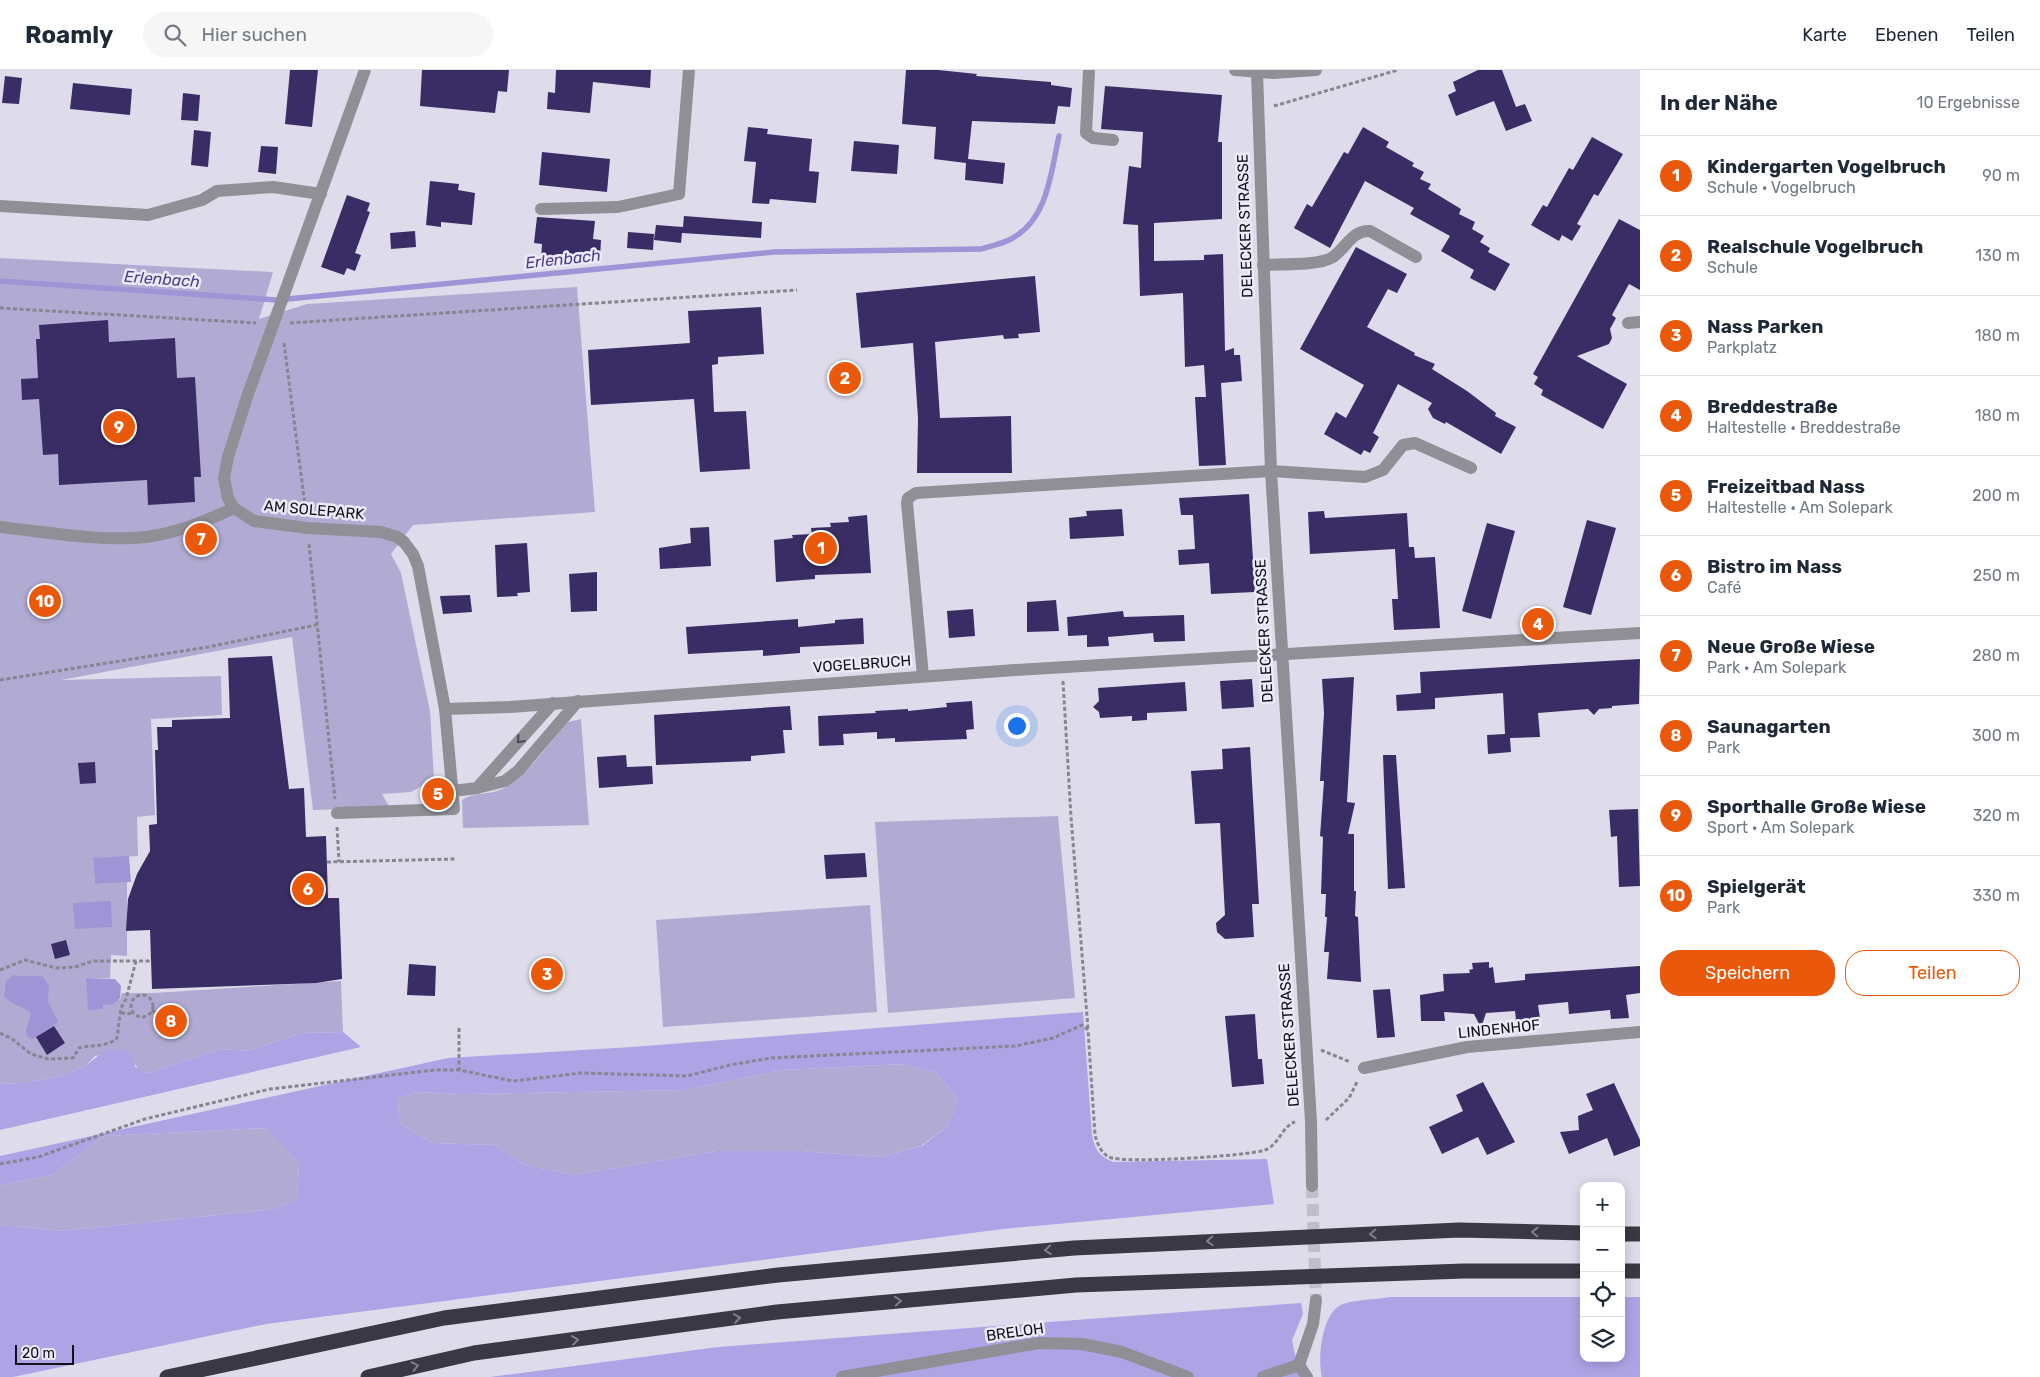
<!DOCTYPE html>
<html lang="de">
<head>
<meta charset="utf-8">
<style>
  body { margin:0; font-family:Rubik,sans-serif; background:#f6f6f7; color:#1f2937 }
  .controls { position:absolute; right:15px; bottom:15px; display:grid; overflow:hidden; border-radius:10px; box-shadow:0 2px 12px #0003 }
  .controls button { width:45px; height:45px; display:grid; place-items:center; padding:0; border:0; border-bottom:1px solid #e0e1e3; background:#fff; color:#1f2937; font:25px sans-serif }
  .scale { position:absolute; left:15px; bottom:12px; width:59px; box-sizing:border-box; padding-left:5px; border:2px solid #121116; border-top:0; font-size:14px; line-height:18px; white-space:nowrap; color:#121116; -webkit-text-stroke:4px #ebeaf8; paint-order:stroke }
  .you { position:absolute; left:1016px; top:655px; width:18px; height:18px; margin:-12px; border:4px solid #fff; border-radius:50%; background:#1a73e8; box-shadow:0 0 0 8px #1a73e833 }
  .badge { display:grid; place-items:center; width:32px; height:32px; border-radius:50%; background:#ea580c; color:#fff; font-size:16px; font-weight:700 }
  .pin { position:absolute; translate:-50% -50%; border:2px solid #fff; box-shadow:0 1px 5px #0006 }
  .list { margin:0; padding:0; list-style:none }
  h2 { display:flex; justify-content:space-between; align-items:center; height:65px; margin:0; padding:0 20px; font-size:21px }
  h2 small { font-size:16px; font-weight:400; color:#747a83 }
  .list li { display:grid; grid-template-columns:32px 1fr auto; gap:15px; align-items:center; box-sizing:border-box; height:80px; padding:0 20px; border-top:1px solid #e0e1e3 }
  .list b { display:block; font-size:19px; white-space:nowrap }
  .list p { margin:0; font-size:16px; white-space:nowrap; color:#747a83 }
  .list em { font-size:16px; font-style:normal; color:#747a83 }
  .actions { display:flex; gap:10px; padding:15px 20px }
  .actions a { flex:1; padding:11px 0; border:1px solid #ea580c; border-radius:20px; text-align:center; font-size:18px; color:#ea580c }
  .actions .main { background:#ea580c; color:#fff }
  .icon { flex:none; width:28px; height:28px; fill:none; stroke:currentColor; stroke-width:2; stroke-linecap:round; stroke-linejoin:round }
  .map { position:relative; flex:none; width:1640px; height:1307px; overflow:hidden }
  header { display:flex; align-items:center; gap:30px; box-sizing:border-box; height:70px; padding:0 25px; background:#fff; border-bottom:1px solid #e0e1e3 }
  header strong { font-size:24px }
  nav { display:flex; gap:28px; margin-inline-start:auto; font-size:18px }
  .search { width:350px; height:45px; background:#f6f6f7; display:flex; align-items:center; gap:12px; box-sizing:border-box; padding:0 18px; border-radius:28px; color:#747a83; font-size:19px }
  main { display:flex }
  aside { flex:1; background:#fff }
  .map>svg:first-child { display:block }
  .green { fill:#b1abd4 }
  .forest { fill:#aea3e5; fill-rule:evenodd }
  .water { fill:#9f94d5 }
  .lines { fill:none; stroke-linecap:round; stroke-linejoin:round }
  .stream { stroke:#9f94d5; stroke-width:5.5 }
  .building { fill:#3a2d65 }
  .minor-tunnel { stroke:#bfbecb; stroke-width:12; stroke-dasharray:12 6; stroke-linecap:butt }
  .path { stroke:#868590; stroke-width:3; stroke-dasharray:4 2.5; stroke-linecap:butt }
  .minor { stroke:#8f8f95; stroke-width:12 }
  .highway { stroke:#393843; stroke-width:15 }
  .oneway { stroke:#4a4a4f }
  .oneway2 { stroke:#807f8b }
  .labels { text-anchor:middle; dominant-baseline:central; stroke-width:5; stroke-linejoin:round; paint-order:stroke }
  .street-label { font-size:15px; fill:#121116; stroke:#ebeaf8 }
  .water-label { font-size:16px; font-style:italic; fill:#4f3c8a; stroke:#ebeaf8 }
</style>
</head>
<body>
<header>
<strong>Roamly</strong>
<div class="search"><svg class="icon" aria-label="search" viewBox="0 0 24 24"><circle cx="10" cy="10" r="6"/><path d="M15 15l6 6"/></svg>Hier suchen</div>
<nav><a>Karte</a><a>Ebenen</a><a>Teilen</a></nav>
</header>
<main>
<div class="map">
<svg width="1640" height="1307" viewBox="0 0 1640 1307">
  <rect width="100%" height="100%" fill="#dedceb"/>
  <!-- green -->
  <g class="green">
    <polygon points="0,188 273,202 259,249 307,234 577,217 595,442 413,455 391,484 401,503 430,641 435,725 427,713 411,722 382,724 390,738 313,740 292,567 61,610 221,606 222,645 151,649 155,745 137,747 138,786 93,789 95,814 127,812 127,886 111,885 110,908 86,908 103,939 102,935 120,929 122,923 153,923 341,911 343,962 302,963 248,981 220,979 148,1003 138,999 127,980 95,986 85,996 62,1006 23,1013 0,1014"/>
    <path d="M581 649 589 755 463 758 462 730C475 721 492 726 506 717 526 706 552 670 568 652Z"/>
    <polygon points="1058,746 1075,928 888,943 875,752"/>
    <polygon points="870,835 877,942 663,957 656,850"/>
    <polygon points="902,994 937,1003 957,1028 949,1055 921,1076 880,1087 801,1081 717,1081 574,1105 525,1095 495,1075 432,1073 399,1053 398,1028 417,1022 463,1024 684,1020 782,1000"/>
    <polygon points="268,1058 299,1093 297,1129 275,1139 62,1161 0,1155 0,1115 52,1105 103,1066"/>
  </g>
  <!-- forest -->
  <g class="forest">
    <path d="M1083 942 1092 1065C1095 1080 1099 1086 1113 1092L1267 1089 1274 1134 1003 1159 266 1254 13 1307H0V1155L62 1161 275 1139 297 1129 299 1093 267 1058 103 1066 52 1105 0 1115V1086L448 988 632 977ZM902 994 937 1003 957 1028 949 1055 922 1076 880 1087 801 1081H717L574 1105 525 1095 495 1075 432 1073 399 1053 398 1028 417 1022 463 1024 684 1020 782 1000Z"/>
    <polygon points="343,962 361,977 0,1060 0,1014 23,1013 62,1006 85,996 106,980 127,980 134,988 135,997 148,1003 220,979 248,981 302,963"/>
    <path d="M1389 1227H1584V1288H1621V1227H1640V1307H1322C1317 1289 1322 1241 1343 1234 1357 1229 1375 1230 1389 1227Z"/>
    <polygon points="1301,1233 1303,1244 1292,1270 1300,1307 490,1307 718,1277"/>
  </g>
  <!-- water -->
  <g class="water">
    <polygon points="129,786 131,812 95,814 93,788"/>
    <polygon points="111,831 112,857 75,859 73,833"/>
    <path d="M14 905C25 908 33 904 43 907L49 916 48 931 58 952 33 969 28 967 26 961 31 943C22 935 12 936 4 926L6 911Z"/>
    <polygon points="86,908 115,909 121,916 120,928 113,934 103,935 103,939 88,940"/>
  </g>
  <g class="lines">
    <!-- stream -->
    <path class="stream" d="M0 211 277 230 774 182 981 179C990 176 1002 174 1011 169 1048 150 1051 102 1059 66"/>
  </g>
  <!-- building -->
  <g class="building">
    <polygon points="290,0 318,0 312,57 285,54"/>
    <polygon points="422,0 509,0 507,22 498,21 495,43 420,36"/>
    <polygon points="556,0 651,0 650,18 593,12 590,43 547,39 548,22 555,23"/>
    <polygon points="906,0 938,0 977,4 976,6 1051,12 1051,15 1072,18 1070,37 1058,36 1055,54 972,51 968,89 1005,93 1003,114 965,110 966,93 934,89 936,57 902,54"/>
    <polygon points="1478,0 1502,0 1516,37 1525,34 1532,51 1506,61 1494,31 1456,46 1448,25 1456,21 1453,12"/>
    <polygon points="5,6 22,8 19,34 2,33"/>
    <polygon points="73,13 132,19 130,45 70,39"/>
    <polygon points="1105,16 1222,25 1218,72 1222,72 1222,149 1154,153 1154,191 1204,190 1204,185 1223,184 1225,281 1234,278 1234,285 1240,285 1242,311 1221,313 1226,395 1199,396 1195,327 1206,327 1204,295 1185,297 1183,223 1140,226 1138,155 1123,154 1129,96 1141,98 1143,62 1101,59"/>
    <polygon points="183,23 200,25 198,51 181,50"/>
    <polygon points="748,57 768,59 767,64 812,69 809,101 819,102 816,133 770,129 769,134 752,133 756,92 744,91"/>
    <polygon points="1363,57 1389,72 1386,77 1414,93 1412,96 1424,102 1420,109 1431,114 1428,119 1461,139 1459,144 1475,152 1472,159 1484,166 1480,172 1490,178 1488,182 1510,194 1495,221 1470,208 1474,200 1441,181 1450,166 1410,144 1414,138 1365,111 1330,178 1294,158 1307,134 1312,137 1344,82 1348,84"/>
    <polygon points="194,60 211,62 208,97 191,95"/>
    <polygon points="1592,67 1623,84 1598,126 1594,124 1577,154 1581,156 1572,171 1562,165 1559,171 1531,155 1543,135 1547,137 1569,98 1573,100"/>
    <polygon points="854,71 899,75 897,104 851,101"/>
    <polygon points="261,76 278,77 276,104 258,102"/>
    <polygon points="542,82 610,89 607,122 539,115"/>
    <polygon points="430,111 459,114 458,120 475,123 472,155 441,152 441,157 426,155"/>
    <polygon points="347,125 370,133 367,141 370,142 355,183 361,185 355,201 347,198 344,205 321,197"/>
    <polygon points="684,146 762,152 761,168 682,163 681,173 654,170 656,155 683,157"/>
    <polygon points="537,147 595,151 593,169 601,170 600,188 558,184 558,193 541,191 542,174 534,173"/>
    <polygon points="1619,149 1640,160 1640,220 1629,214 1612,245 1616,248 1610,259 1612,268 1609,274 1577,286 1627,314 1603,359 1541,325 1543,320 1534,314 1538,307 1533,304"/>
    <polygon points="415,161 416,177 391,179 390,163"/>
    <polygon points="628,162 654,164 653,180 627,178"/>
    <polygon points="1356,177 1407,204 1397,223 1388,219 1367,257 1415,283 1414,285 1435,294 1432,299 1467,321 1496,343 1495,346 1516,357 1501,384 1446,352 1445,354 1433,348 1428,339 1432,333 1398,314 1373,363 1379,367 1370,383 1364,380 1361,385 1324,364 1336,342 1346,348 1364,315 1300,279"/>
    <polygon points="1035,206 1040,262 1018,264 1019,268 1004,269 1003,265 935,272 940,348 1011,346 1012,403 917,403 918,348 913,273 861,278 856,223"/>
    <polygon points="761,237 764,284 718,287 718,294 712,295 714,342 746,341 750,399 700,402 694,329 591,335 588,280 690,273 688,241"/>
    <polygon points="108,250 109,272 175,268 177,308 195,307 201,407 194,407 195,432 148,435 147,410 59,415 58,384 43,385 39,329 22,330 21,309 38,308 36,269 40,269 39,255"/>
    <polygon points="1249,424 1255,522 1211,524 1209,493 1179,495 1178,480 1195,479 1193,445 1181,445 1179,428"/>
    <polygon points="1122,439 1124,466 1070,469 1069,448 1087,446 1086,441"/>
    <polygon points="1324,441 1325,448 1407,443 1409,477 1414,477 1415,488 1435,487 1440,558 1394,560 1392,529 1398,529 1395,479 1310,484 1308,442"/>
    <polygon points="867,445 871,503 815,505 815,509 776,512 774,470 793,468 792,465 812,464 811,458 831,457 830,453 849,452 848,447"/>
    <polygon points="1587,450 1616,458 1591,545 1563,537"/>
    <polygon points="1487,453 1515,461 1491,549 1462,541"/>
    <polygon points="709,457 711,496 660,499 659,478 691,473 690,458"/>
    <polygon points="527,473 530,522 517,523 518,526 497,527 495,475"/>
    <polygon points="597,502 597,541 571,542 569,504"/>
    <polygon points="470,525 472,542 443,544 440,526"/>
    <polygon points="1056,530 1059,561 1027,562 1027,532"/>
    <polygon points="973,539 975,566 949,568 947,541"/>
    <polygon points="1123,541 1124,547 1184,545 1185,571 1154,572 1153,563 1108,567 1109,576 1087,577 1087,565 1068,566 1067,547"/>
    <polygon points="863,548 864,574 800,577 800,583 763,586 763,580 688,584 686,557 798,549 798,557 835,553 835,550"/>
    <polygon points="272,586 289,719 304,718 306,767 326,766 328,828 339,828 342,909 316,913 152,919 150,860 126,861 128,829 137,804 150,781 149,755 157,754 155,680 158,680 157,657 172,657 172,650 230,648 228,588"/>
    <polygon points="1640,589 1639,634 1612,636 1612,638 1599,639 1594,645 1588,639 1538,643 1540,667 1510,668 1511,682 1488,684 1487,665 1505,664 1503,623 1435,628 1435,639 1397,641 1396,625 1421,623 1420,602"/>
    <polygon points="1354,607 1347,732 1355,733 1348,764 1354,764 1354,821 1356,821 1355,846 1358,847 1361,912 1327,909 1329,882 1324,882 1327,847 1325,847 1326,824 1321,824 1323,767 1320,766 1324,711 1320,711 1324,643 1322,609"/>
    <polygon points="1252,609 1254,637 1222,639 1220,611"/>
    <polygon points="1185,612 1187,641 1147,643 1147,650 1132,651 1132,646 1100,648 1099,642 1093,637 1099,631 1098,618"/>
    <polygon points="972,631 974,659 966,660 967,669 895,672 895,668 877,669 877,662 843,664 844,675 819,676 818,646 876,643 875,641 908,639 908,641 947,637 946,633"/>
    <polygon points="790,636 792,660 783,660 785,683 751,686 751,691 656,695 654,645"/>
    <polygon points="1250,677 1259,834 1252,834 1254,867 1225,869 1217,862 1216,853 1225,845 1220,753 1195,754 1191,701 1223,699 1222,679"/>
    <polygon points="626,685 627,697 652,696 653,714 599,718 597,687"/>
    <polygon points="1383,685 1396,685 1405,818 1388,819"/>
    <polygon points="95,692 96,713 80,714 78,693"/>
    <polygon points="1638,739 1640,816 1619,817 1617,766 1611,767 1609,740"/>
    <polygon points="865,783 867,807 826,809 824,785"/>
    <polygon points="66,870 70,885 55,889 51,874"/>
    <polygon points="1489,892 1489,898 1493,897 1495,913 1525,910 1525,904 1640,896 1640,923 1626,925 1629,948 1611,949 1610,940 1569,944 1568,932 1538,935 1540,948 1516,950 1515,941 1486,943 1481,958 1474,944 1444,942 1445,951 1421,951 1420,925 1444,921 1443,904 1470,903 1469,900 1473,899 1472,893"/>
    <polygon points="409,894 436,896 435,926 407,925"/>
    <polygon points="1390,919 1395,967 1377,968 1373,920"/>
    <polygon points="1255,944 1258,989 1262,989 1264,1014 1232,1017 1225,946"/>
    <polygon points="54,956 65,973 47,985 36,967"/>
    <polygon points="1483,1012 1515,1072 1487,1085 1478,1067 1442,1084 1429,1057 1463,1041 1456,1025"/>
    <polygon points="1614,1013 1640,1070 1640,1076 1614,1086 1607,1068 1569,1084 1560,1062 1579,1060 1578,1046 1593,1040 1586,1024"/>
  </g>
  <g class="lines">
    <!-- minor-tunnel -->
    <polyline class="minor-tunnel" points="1312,1116 1316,1230"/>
    <!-- path -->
    <g class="path">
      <polyline points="1274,36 1398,0"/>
      <polyline points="0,238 256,253"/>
      <polyline points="290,253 797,220"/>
      <polyline points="284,273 306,443"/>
      <polyline points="309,474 335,729"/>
      <polyline points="0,610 208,577 316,555"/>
      <polyline points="1063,611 1071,747 1088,959"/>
      <polyline points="337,757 339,792"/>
      <polyline points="327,792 455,789"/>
      <polyline points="0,900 25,890 56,898 75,897 93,891 151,891"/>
      <circle cx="142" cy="936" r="11"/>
      <polyline points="152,940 163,949 175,964"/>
      <polyline points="121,943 134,944"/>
      <polyline points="459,958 459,1000"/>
      <path d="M0 963 12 969 31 984 48 989 73 988 79 978C92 974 106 978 117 968L121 938 126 929 136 891"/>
      <polyline points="1321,980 1350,992"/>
      <polyline points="1326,1050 1349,1028 1358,1010"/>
      <path d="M0 1094 38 1087 145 1049 270 1019 435 1000H459L513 1011 581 1003 687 1006 730 995 771 988 1015 976 1053 968 1082 955 1088 960 1095 1065C1097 1073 1101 1083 1109 1087 1123 1094 1249 1086 1265 1080 1279 1075 1282 1056 1295 1052"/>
    </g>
    <!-- minor -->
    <g class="minor">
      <polyline points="1089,0 1086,63 1093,68 1113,70"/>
      <polyline points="1235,0 1273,3 1316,0"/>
      <polyline points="1257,2 1271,401 1311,1051 1312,1116"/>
      <polyline points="0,136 148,145 202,130 217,121 273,117 321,124"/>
      <polyline points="541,139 618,137 679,124 689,0"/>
      <path d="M1263 195C1281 194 1319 196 1333 187 1346 178 1352 160 1370 161L1416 187"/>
      <polyline points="1628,253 1640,252"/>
      <path d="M0 457C45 462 102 472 146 467 177 463 206 451 234 438"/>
      <polyline points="923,606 907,433 908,428 916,423 1271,401 1365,407 1383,400 1403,375 1415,373 1471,398"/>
      <polyline points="445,639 510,637 1015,600 1640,563"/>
      <polyline points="477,718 505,711 518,701 578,631"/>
      <polyline points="453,721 477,718 553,633"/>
      <polyline points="337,743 454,739 445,639 418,496 413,484 404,472 397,467 381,462 307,458 254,451 234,438 228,428 224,408 228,387 247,327 365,0"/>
      <polyline points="1364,998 1467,977 1640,962"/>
      <polyline points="1299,1295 1313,1254 1316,1230"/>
      <polyline points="1299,1295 1307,1307"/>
      <polyline points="842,1307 1039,1273 1082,1274 1122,1282 1188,1307"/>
      <polyline points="1263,1307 1299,1295"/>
    </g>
    <!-- highway -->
    <g class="highway">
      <polyline points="1621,1164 1640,1164"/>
      <polyline points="1621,1201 1640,1201"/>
      <polyline points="167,1307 444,1248 778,1205 1074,1178 1459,1160 1584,1163"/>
      <polyline points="368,1307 474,1283 777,1242 1076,1215 1464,1201 1584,1201"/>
    </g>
  </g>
  <!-- one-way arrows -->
  <defs><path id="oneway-chevron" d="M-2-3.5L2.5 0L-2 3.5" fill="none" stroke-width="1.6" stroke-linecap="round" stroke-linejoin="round" transform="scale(1.25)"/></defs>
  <use class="oneway" href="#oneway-chevron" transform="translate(520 670) rotate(132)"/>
  <g class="oneway2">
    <use href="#oneway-chevron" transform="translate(1535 1162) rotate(-179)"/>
    <use href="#oneway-chevron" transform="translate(1373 1164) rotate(177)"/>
    <use href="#oneway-chevron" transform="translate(1210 1171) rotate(177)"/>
    <use href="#oneway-chevron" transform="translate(1048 1180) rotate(175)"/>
    <use href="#oneway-chevron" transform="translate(898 1231) rotate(-5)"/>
    <use href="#oneway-chevron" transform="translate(737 1248) rotate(-8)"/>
    <use href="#oneway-chevron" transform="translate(575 1270) rotate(-8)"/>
    <use href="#oneway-chevron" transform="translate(415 1296) rotate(-13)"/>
  </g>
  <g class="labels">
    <!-- street labels -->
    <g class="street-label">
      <text transform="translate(1245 156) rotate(-92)">DELECKER STRASSE</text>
      <text transform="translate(314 440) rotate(5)">AM SOLEPARK</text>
      <text transform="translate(1264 561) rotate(-93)">DELECKER STRASSE</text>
      <text transform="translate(862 594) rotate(-4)">VOGELBRUCH</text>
      <text transform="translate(1499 959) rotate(-6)">LINDENHOF</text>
      <text transform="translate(1289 965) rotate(-94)">DELECKER STRASSE</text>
      <text transform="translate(1015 1262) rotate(-8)">BRELOH</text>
    </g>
    <!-- water labels -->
    <g class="water-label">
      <text transform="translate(563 189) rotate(-6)">Erlenbach</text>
      <text transform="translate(162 209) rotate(4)">Erlenbach</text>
    </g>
  </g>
</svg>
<div class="controls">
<button>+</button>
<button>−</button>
<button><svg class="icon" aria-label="locate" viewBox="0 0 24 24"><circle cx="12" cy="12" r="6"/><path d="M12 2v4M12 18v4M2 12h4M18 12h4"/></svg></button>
<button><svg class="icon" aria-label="layers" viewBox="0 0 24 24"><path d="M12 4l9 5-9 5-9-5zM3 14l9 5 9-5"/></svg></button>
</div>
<div class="scale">20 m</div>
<div class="you"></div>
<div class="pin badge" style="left:821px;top:478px">1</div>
<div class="pin badge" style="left:845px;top:308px">2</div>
<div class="pin badge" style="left:547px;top:904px">3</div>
<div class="pin badge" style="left:1538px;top:554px">4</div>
<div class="pin badge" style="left:438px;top:724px">5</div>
<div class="pin badge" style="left:308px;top:819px">6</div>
<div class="pin badge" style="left:201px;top:469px">7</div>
<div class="pin badge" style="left:171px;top:951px">8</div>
<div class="pin badge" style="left:119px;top:357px">9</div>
<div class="pin badge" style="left:45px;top:531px">10</div>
</div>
<aside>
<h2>In der Nähe<small>10 Ergebnisse</small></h2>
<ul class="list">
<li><span class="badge">1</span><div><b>Kindergarten Vogelbruch</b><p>Schule · Vogelbruch</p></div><em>90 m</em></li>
<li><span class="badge">2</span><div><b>Realschule Vogelbruch</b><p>Schule</p></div><em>130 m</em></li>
<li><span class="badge">3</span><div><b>Nass Parken</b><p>Parkplatz</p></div><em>180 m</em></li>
<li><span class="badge">4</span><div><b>Breddestraße</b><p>Haltestelle · Breddestraße</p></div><em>180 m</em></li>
<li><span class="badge">5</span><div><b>Freizeitbad Nass</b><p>Haltestelle · Am Solepark</p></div><em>200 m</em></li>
<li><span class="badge">6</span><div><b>Bistro im Nass</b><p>Café</p></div><em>250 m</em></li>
<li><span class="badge">7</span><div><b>Neue Große Wiese</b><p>Park · Am Solepark</p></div><em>280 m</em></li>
<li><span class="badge">8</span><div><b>Saunagarten</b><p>Park</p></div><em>300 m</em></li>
<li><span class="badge">9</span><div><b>Sporthalle Große Wiese</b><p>Sport · Am Solepark</p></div><em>320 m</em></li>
<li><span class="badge">10</span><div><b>Spielgerät</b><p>Park</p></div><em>330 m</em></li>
</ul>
<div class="actions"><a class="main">Speichern</a><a>Teilen</a></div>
</aside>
</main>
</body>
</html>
